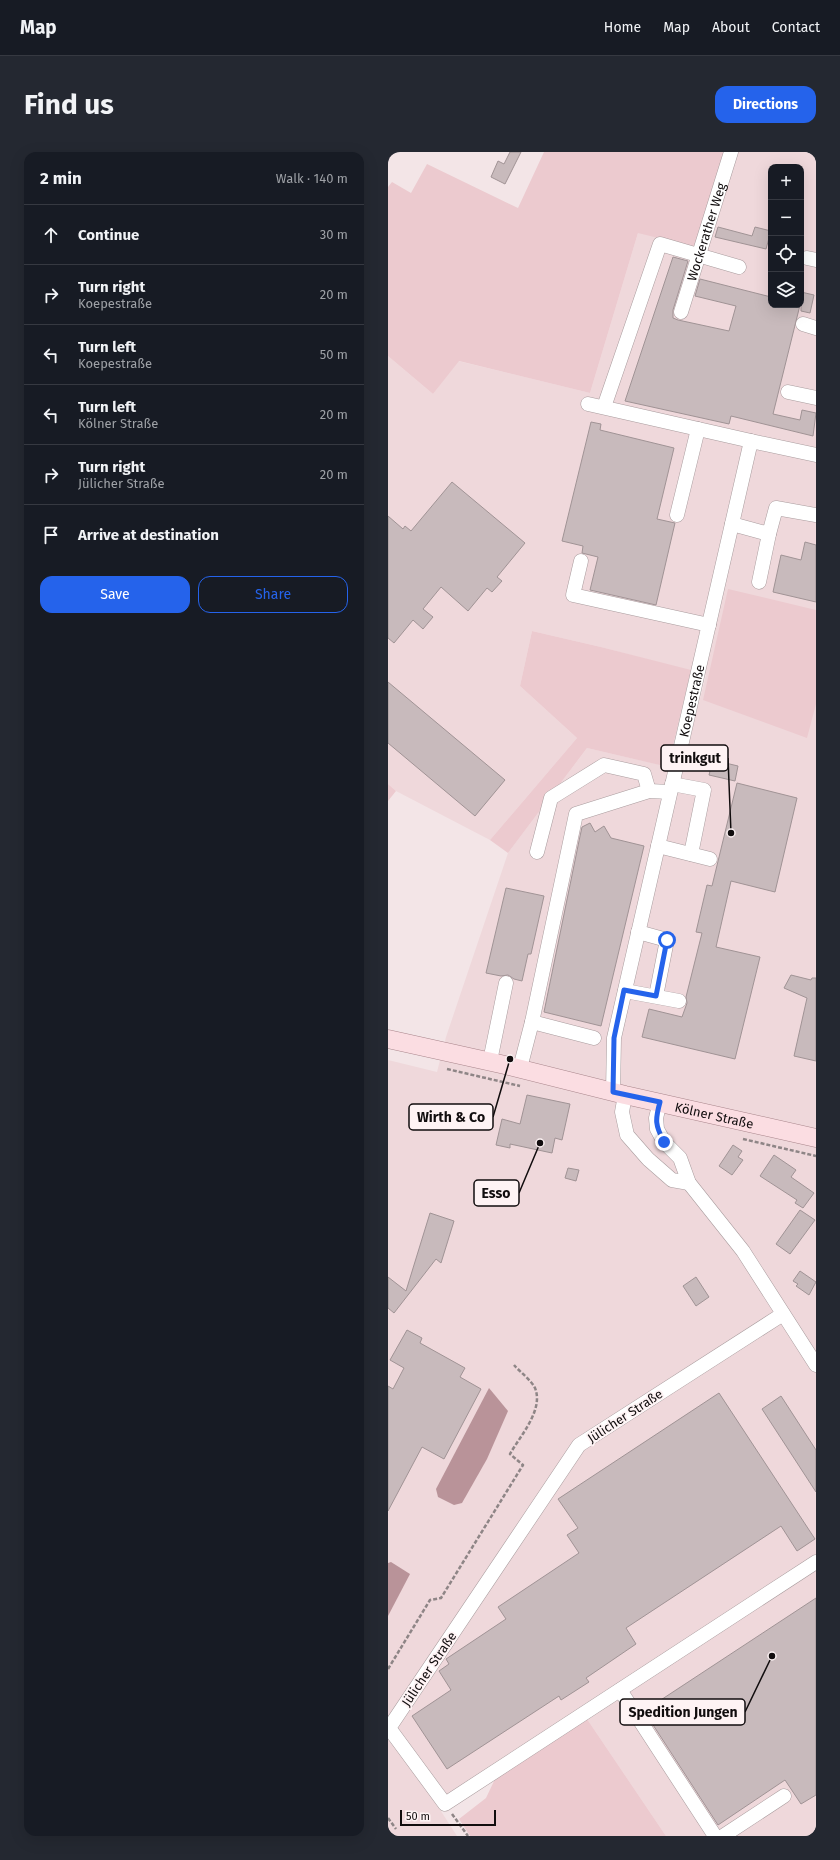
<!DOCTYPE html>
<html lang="en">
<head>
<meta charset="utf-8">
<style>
  body { margin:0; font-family:"Fira Sans",sans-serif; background:#242831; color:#f1f3f6 }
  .controls { position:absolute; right:12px; top:12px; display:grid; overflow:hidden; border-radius:8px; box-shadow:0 4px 16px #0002 }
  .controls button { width:36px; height:36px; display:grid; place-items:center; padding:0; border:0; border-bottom:1px solid #363941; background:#171b24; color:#f1f3f6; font:20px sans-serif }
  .scale { position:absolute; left:12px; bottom:10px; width:96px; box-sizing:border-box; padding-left:4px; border:2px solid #110d0e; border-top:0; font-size:11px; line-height:14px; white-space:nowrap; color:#110d0e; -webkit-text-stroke:3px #fef3f4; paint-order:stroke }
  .stop { position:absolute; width:12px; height:12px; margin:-9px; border:3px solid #2563eb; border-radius:50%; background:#fff }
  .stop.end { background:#2563eb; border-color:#fff; box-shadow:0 1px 4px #0008 }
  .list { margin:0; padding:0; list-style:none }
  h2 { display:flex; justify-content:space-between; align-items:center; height:52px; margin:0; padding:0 16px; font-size:17px }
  h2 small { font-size:13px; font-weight:400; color:#9ea1a6 }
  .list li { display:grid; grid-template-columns:26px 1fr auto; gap:12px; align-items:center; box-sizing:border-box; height:60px; padding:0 16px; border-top:1px solid #363941 }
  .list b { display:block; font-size:15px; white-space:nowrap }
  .list p { margin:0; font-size:13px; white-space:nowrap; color:#9ea1a6 }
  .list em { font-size:13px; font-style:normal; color:#9ea1a6 }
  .actions { display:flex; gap:8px; padding:12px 16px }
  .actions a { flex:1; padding:9px 0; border:1px solid #2563eb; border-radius:12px; text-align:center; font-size:14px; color:#2563eb }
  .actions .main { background:#2563eb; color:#fff }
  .icon { flex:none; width:22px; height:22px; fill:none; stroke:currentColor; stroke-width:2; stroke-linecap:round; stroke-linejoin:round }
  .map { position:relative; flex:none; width:428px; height:1684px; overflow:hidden; border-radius:12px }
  header { display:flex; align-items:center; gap:24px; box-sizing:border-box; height:56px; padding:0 20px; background:#171b24; border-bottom:1px solid #363941 }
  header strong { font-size:19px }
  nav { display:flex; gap:22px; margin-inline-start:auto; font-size:14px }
  .intro { display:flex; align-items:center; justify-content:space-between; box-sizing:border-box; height:96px; padding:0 24px }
  h1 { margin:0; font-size:28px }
  .button { padding:10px 18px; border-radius:12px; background:#2563eb; color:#fff; font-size:14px; font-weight:700 }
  main { display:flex; gap:24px; padding:0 24px }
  aside { flex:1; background:#171b24; border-radius:12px; box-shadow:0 4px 16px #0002 }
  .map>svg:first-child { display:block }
  .built { fill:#efd8db; fill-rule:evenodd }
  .green { fill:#eccacf }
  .water { fill:#b99399 }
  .building { fill:#c8babc; stroke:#a09395 }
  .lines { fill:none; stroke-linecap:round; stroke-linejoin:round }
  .minor-casing { stroke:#a99c9e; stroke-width:15 }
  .major-casing { stroke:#a8858b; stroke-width:19 }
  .path { stroke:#8e8586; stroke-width:2.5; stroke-dasharray:4 2; stroke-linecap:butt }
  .minor { stroke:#fff; stroke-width:14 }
  .major { stroke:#fbdde2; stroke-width:18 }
  .route { stroke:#2563eb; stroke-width:5 }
  .labels { text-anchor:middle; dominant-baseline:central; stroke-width:3.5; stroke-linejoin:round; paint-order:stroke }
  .street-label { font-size:13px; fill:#110d0e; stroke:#fef3f4 }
  .leader { fill:none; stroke:#110d0e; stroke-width:1.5 }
  .callout-dot { fill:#110d0e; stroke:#fef3f4; stroke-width:1.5 }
  .callout { fill:#fef3f4; stroke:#110d0e; stroke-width:1.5 }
  .callout-label { font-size:14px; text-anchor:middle; font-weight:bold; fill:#110d0e }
</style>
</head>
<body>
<header>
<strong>Map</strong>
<nav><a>Home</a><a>Map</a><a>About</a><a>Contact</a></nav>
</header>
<div class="intro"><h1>Find us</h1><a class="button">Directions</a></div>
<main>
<aside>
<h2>2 min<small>Walk · 140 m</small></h2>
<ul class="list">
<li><svg class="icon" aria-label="ahead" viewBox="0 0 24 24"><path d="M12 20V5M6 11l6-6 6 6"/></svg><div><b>Continue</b></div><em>30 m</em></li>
<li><svg class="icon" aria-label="right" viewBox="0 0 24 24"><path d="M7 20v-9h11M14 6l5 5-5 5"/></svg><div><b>Turn right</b><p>Koepestraße</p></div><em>20 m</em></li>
<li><svg class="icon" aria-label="left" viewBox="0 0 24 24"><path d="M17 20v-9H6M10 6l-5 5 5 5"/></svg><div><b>Turn left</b><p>Koepestraße</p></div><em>50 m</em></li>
<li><svg class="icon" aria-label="left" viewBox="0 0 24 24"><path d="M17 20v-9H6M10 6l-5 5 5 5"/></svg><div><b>Turn left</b><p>Kölner Straße</p></div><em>20 m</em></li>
<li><svg class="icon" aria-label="right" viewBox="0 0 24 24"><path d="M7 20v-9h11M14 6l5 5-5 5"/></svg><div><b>Turn right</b><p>Jülicher Straße</p></div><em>20 m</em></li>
<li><svg class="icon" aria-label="arrive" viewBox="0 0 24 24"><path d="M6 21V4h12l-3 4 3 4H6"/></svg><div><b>Arrive at destination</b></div></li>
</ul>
<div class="actions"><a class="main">Save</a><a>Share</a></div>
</aside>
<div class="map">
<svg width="428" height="1684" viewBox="0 0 428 1684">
  <rect width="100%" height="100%" fill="#f3e5e7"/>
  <!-- built -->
  <path class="built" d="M338 0H428V1684H278L199 1567 49 1653 69 1684H0V908L49 920 58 885 120 701 199 596 294 618 318 523 213 495 144 479 132 534 189 586 102 688 8 639 0 632V204L45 242 70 209 202 241 250 81ZM383 15H413V153H383Z"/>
  <!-- green -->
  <g class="green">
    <polygon points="156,0 338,0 307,95 250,81 202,241 71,209 45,242 0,204 0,35 4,30 23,41 39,12 130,56"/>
    <polygon points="340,437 428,458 428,552 419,586 315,548"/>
    <polygon points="144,479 213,495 303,518 280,615 199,596 120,701 102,688 189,586 132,534"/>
    <polygon points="0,632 8,639 0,649"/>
    <polygon points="199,1567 278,1684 82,1684 71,1667 98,1646 107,1627"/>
  </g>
  <!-- water -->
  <g class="water">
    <polygon points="101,1236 120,1259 99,1307 74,1351 66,1353 50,1345 48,1337"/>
    <polygon points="3,1410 22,1422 0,1464 0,1411"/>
  </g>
  <!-- building -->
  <g class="building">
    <polygon points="122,0 133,0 117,32 103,25 110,9 116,12"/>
    <polygon points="330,75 364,84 367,75 383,79 378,97 327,85"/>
    <polygon points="285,105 300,109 285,158 285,166 290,168 341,179 348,154 307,144 312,127 383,145 383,153 412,153 385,262 412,268 414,258 428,261 425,284 343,264 341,272 237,249"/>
    <polygon points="413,140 426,143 422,161 413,159"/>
    <polygon points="203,270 213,272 212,278 286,296 269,367 287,371 268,453 202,438 210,405 194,401 195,394 174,389"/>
    <polygon points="64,330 137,391 109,425 114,429 104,440 99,436 80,459 53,435 35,457 45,465 35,477 25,468 6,491 0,486 0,364 15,377 17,374 23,379"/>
    <polygon points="417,390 428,393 428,450 385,440 393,403 413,408"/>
    <polygon points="0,530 117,628 87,664 0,591"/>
    <polygon points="325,608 350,614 347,629 321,623"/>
    <polygon points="349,631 409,646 387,740 343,729 328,795 372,805 347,907 254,885 261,857 294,865 299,851 298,845 314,781 308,780 319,733 324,734"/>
    <polygon points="202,671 207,680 216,674 223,686 256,694 213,874 156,860 191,689 194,675"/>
    <polygon points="118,736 156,744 143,802 140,802 134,829 126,827 120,823 113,824 98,821"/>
    <polygon points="403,823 423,828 424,826 428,826 428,909 406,904 419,846 396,836"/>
    <polygon points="139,943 182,952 174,988 167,986 164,1001 122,992 122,996 108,993 114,967 132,972"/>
    <polygon points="345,993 354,999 350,1005 355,1008 344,1023 331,1014"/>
    <polygon points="386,1003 408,1018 403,1025 426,1041 415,1056 407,1051 409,1048 372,1024"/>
    <polygon points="180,1016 191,1018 188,1029 177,1026"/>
    <polygon points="412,1058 427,1068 402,1102 388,1092"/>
    <polygon points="42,1061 66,1069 53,1111 48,1107 6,1161 0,1156 0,1125 18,1139"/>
    <polygon points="412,1119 428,1130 421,1143 408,1134 410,1132 405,1129"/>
    <polygon points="308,1125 321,1145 308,1154 295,1134"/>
    <polygon points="19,1178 34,1186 32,1191 77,1216 72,1225 93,1237 56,1307 34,1295 0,1359 0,1234 5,1237 16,1216 2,1208"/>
    <polygon points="331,1241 427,1387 409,1399 393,1374 238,1476 248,1492 198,1526 201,1530 173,1548 171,1544 59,1617 24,1564 63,1538 51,1519 61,1512 58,1507 118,1467 110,1455 191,1401 179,1383 190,1376 170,1347"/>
    <polygon points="393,1244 428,1298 428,1340 374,1257"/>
    <polygon points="428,1446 428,1643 413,1652 397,1628 330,1673 256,1559"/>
  </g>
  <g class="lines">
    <defs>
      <g id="minor">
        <polyline points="419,106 428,108"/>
        <path id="s1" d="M293 160 343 0"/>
        <polyline points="415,172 428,176"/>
        <polyline points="400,240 428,246"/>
        <polyline points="200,252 363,289"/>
        <polyline points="216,255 272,92 351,115"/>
        <polyline points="289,363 310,277"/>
        <polyline points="344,372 381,382 371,430"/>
        <polyline points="381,382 388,356 428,363"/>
        <polyline points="193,409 185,443 321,473"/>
        <polyline points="284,632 316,638 303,702"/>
        <polyline points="270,694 322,707"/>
        <polyline points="149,700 163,646 216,613 256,622 261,639"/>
        <polyline points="250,780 279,788 268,844"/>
        <polyline points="237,839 291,849"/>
        <polyline points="144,870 188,662 261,639 282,640"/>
        <polyline points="102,909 118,831"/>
        <polyline points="132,916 144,870 206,886"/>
        <path id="s2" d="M225 940 226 886 363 289 428 303"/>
        <polyline points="237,943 234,960 239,983 260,1007 284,1028 301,1031"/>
        <polyline points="272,950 268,966 269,977 276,990 292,1006 301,1031 355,1099 428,1213"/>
        <polyline points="395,1162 191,1293 1,1576 57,1652 428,1410"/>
        <polyline points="232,1538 327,1684"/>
        <polyline points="335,1684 396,1644"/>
      </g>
      <g id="major">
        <path id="s3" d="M0 887 117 913 237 943 428 986"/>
      </g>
    </defs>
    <!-- minor casing -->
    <use href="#minor" class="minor-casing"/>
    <!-- major casing -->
    <use href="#major" class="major-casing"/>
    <!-- path -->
    <g class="path">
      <polyline points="59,917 132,934"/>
      <polyline points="355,987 428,1004"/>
      <path d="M0 1517 42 1448 53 1446 135 1313 122 1302C132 1284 156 1258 147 1236 143 1228 132 1220 126 1213"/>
      <polyline points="64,1662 80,1684"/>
      <polyline points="0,1666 8,1677"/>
    </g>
    <!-- minor -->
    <use href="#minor" class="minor"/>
    <!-- major -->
    <use href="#major" class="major"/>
  </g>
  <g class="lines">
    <!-- route -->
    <path class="route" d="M276 990C267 973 267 968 272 950L225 940 226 886 236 838 268 844 279 788"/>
  </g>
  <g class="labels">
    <!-- street labels -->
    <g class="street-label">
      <text stroke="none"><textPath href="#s1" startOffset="84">Wockerather Weg</textPath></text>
      <text stroke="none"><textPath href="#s2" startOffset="400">Koepestraße</textPath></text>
      <text stroke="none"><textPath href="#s3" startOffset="335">Kölner Straße</textPath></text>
      <text transform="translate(237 1264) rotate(-33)">Jülicher Straße</text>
      <text transform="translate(41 1517) rotate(-56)">Jülicher Straße</text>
    </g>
  </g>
  <!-- callouts -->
  <path class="leader" d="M343 681L340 606M122 907L105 965M152 991L131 1041M384 1504L357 1560"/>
  <g class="callout-dot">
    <circle cx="343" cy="681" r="4"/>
    <circle cx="122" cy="907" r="4"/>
    <circle cx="152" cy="991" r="4"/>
    <circle cx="384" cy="1504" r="4"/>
  </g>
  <g class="callout">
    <rect x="273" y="593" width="67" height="26" rx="4"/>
    <rect x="21" y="952" width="84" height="26" rx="4"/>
    <rect x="86" y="1028" width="45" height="26" rx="4"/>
    <rect x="232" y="1547" width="125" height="26" rx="4"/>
  </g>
  <g class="callout-label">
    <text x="307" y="611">trinkgut</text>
    <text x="63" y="970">Wirth &amp; Co</text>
    <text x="108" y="1046">Esso</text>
    <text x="295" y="1565">Spedition Jungen</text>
  </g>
</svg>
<div class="controls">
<button>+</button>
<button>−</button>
<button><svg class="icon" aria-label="locate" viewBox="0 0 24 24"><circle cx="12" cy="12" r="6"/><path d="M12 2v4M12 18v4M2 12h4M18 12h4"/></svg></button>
<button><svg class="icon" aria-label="layers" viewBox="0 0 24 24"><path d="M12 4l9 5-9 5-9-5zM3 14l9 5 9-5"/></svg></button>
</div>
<div class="scale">50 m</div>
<div class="stop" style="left:279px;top:788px"></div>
<div class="stop end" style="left:276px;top:990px"></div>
</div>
</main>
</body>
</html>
